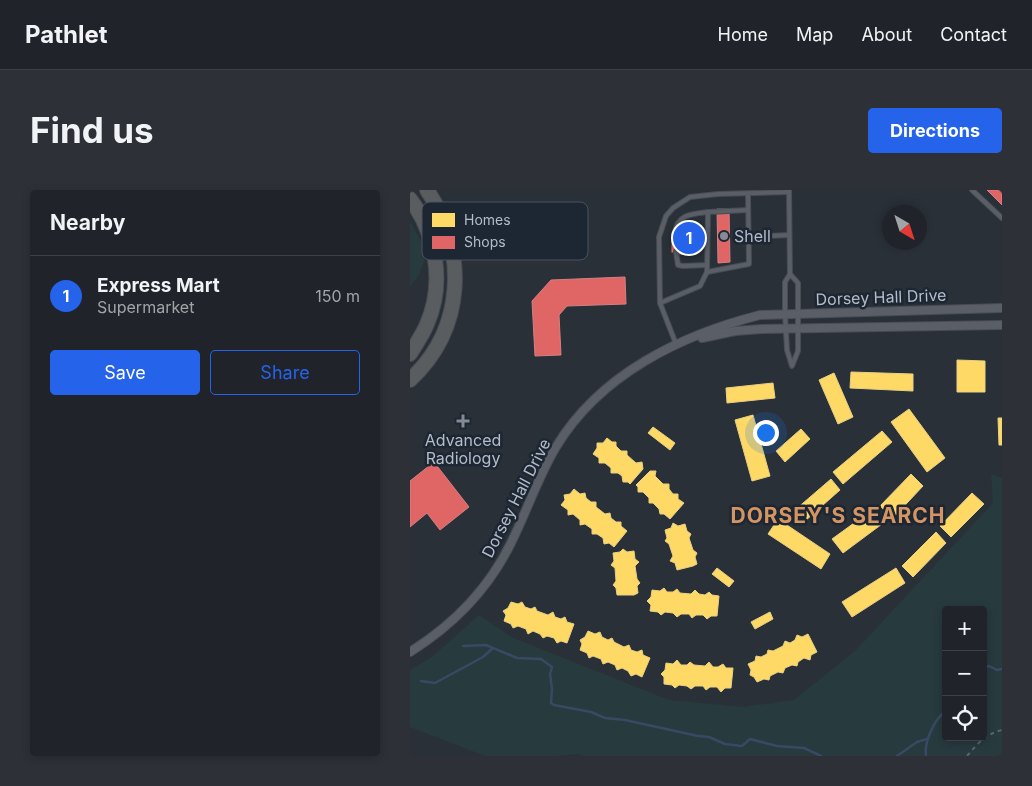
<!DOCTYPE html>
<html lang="en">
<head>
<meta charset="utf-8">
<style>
  body { margin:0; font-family:Inter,sans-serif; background:#2d3036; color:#f1f3f6 }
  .controls { position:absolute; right:15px; bottom:15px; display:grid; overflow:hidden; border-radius:5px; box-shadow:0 2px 8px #0003 }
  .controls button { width:45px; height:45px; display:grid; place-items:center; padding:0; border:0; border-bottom:1px solid #3d4147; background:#20242a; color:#f1f3f6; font:25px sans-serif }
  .compass { position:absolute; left:472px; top:15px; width:45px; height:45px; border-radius:50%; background:#20242a; box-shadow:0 2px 8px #0003; rotate:141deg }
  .you { position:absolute; left:355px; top:242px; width:18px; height:18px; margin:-12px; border:4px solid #fff; border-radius:50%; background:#1a73e8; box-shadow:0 0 0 8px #1a73e833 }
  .badge { display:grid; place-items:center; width:32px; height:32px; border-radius:50%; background:#2563eb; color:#fff; font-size:16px; font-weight:700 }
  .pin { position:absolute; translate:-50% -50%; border:2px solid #fff; box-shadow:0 1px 5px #0006 }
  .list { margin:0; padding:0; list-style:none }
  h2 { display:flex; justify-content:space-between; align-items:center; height:65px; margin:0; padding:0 20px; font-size:21px }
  h2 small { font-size:16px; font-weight:400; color:#a2a4a8 }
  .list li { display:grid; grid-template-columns:32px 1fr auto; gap:15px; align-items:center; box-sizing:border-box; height:80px; padding:0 20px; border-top:1px solid #3d4147 }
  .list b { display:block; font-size:19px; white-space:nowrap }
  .list p { margin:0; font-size:16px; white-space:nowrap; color:#a2a4a8 }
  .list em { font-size:16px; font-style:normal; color:#a2a4a8 }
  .actions { display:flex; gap:10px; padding:15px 20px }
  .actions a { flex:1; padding:11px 0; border:1px solid #2563eb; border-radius:5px; text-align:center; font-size:18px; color:#2563eb }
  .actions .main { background:#2563eb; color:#fff }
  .icon { flex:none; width:28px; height:28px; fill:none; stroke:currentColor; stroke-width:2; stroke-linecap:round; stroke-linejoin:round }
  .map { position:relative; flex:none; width:592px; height:566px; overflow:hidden; border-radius:5px }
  header { display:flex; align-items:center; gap:30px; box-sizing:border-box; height:70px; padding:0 25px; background:#20242a; border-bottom:1px solid #3d4147 }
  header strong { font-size:24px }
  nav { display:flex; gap:28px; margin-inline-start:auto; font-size:18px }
  .intro { display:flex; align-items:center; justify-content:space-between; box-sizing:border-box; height:120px; padding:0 30px }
  h1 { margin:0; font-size:35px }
  .button { padding:12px 22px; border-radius:5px; background:#2563eb; color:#fff; font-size:18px; font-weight:700 }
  main { display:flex; gap:30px; padding:0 30px }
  aside { flex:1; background:#20242a; border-radius:5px; box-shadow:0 2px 8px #0003 }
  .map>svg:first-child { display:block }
  .green { fill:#273a3e; fill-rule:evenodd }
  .homes { fill:#ffd966; stroke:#e8d084 }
  .shops { fill:#e06666; stroke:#d38084 }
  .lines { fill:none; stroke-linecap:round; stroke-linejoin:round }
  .stream { stroke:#384963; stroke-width:2.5 }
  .service-casing { stroke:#484c53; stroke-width:6 }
  .minor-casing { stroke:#484c53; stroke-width:10 }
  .motorway-casing { stroke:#474c53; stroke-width:16 }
  .path { stroke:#5d636a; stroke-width:2; stroke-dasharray:4 4; stroke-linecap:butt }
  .service { stroke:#5a5e66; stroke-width:4 }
  .minor { stroke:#5a5e66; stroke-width:8 }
  .motorway { stroke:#5a5d60; stroke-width:14 }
  .poi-dot { fill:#848b96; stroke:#1d2633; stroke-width:2 }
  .labels { text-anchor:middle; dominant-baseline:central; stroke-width:5; stroke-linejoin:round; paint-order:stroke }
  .poi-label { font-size:16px; fill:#b4bcc9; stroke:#1d2633; text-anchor:start }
  .street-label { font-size:16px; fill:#b4bcc9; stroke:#1d2633 }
  .district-label { font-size:21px; font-weight:bold; letter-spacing:1px; fill:#d59563; stroke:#1d2633 }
  .key { fill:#1d2633; stroke:#4a5360; stroke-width:1 }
  .key-label { font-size:14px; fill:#b4bcc9 }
</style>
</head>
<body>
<header>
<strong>Pathlet</strong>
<nav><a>Home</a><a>Map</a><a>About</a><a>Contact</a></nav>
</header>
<div class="intro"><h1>Find us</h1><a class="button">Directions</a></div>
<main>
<aside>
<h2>Nearby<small></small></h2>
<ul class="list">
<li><span class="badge">1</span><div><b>Express Mart</b><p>Supermarket</p></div><em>150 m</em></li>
</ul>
<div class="actions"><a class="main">Save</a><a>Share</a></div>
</aside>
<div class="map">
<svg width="592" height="566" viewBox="0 0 592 566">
  <rect width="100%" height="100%" fill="#2a3038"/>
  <!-- green -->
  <g class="green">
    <polygon points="0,30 17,63 9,85 0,96"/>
    <path d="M581 284 592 288V566H174L168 564 147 566H75L0 537V480L22 467 69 425 101 447 259 510 333 517 384 510 445 461 583 313ZM536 420H573V547H536Z"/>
  </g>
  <!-- homes -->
  <g class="homes">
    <polygon points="547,170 575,171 575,202 547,202"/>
    <polygon points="441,182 503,184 503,201 440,198"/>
    <polygon points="424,183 443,227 428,234 409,190"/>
    <polygon points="363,193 365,208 317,213 316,198"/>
    <polygon points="499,219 535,268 517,282 481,232"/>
    <polygon points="343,225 360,286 342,291 325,230"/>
    <polygon points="588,228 592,228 592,255 589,255"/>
    <polygon points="243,237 265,253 260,260 238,243"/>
    <polygon points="391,239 400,249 375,272 366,261"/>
    <polygon points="472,241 482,252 433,294 423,282"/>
    <polygon points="197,248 202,252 206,252 206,256 211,261 217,261 217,265 226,273 232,272 233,279 220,294 218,292 213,292 212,286 208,283 201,283 201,278 195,273 189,273 189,268 183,264 187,258 187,253 193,253"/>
    <polygon points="240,281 246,281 245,286 253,294 259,294 259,299 263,304 268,304 268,309 274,313 260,329 254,324 250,324 249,319 243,313 239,313 239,308 233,302 228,302 228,297 226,295"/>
    <polygon points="501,284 513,296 483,328 470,316"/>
    <polygon points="421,289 430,300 395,331 385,320"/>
    <polygon points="164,299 170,304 175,303 176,308 181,312 186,312 186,317 195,324 200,323 201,328 206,332 211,332 211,336 217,341 204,357 199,353 194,354 193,348 187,344 182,344 182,339 175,334 170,335 170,330 163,324 158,325 158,320 151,315 155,310 154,305 160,304"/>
    <polygon points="562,303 574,314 541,347 530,336"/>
    <polygon points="462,320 472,334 433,363 422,349"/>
    <polygon points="368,329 420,364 411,379 358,344"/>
    <polygon points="263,333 268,336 275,334 277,341 281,344 279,348 283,360 287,363 285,367 287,374 283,376 267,380 265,373 260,371 263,366 259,354 255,351 257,348 255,340 261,338"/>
    <polygon points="526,342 536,353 503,387 492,376"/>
    <polygon points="213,359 217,362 224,361 225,369 229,372 225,376 227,389 230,393 227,396 228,403 224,405 207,405 206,398 203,395 206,391 205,378 201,375 204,371 203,363 210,362"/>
    <polygon points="307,378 324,391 319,397 302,384"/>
    <polygon points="486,378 495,393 442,427 432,412"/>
    <polygon points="254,398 257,402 263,402 267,399 270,403 281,404 285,400 289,404 295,405 299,402 302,405 309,406 307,426 301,426 297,429 293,425 286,425 282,428 279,424 271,424 267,427 263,423 255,422 251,425 248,422 240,421 241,415 237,411 241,407 242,400 250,401"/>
    <polygon points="101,412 108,414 112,412 115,417 121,419 125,417 127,421 138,425 143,422 145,427 151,429 155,427 157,432 164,434 157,453 151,451 147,453 144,448 137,446 133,448 130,444 123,441 118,444 116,439 108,436 103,438 101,434 94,431 96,425 93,421 98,418"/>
    <polygon points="360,422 363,429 345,439 341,432"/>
    <polygon points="178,441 185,444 190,442 192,447 198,450 202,448 204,452 214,457 219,455 221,460 227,462 232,460 233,465 240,468 232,487 226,484 221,486 218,481 212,478 207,480 205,475 198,472 193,474 191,469 183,466 179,468 177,463 170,460 172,454 170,450 175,447"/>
    <polygon points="398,444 407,462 401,465 400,470 394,468 388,472 387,476 382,475 375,478 373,483 368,482 360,486 359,490 354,489 347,492 344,487 340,485 341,480 338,474 345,471 346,466 351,467 357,464 358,460 363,461 373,456 375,451 380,453 385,450 387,445 392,447"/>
    <polygon points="267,470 271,475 277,475 280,472 284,475 295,476 299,472 303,477 308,477 313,474 316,478 323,478 321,498 315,498 311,502 307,497 300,497 296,500 293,496 285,496 281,499 277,496 269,495 265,498 262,495 254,494 254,487 251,484 255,480 256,473 263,474"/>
  </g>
  <!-- shops -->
  <g class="shops">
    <polygon points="577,0 592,0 592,15"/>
    <polygon points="307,19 319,19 320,72 308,73"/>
    <polygon points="269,41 290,41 290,53 287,53 287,63 269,64"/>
    <rect x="262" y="43" width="7" height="19"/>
    <polygon points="215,87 216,114 157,116 149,125 151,165 125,166 122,111 141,90"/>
    <polygon points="24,272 59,317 30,340 17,323 0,337 0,291"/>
  </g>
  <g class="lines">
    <!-- stream -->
    <g class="stream">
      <polyline points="53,456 76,455 107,468 131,469 142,477 140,484 142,499 141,513 144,515 181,522 195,528 215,530 288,546 299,547 315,554 332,556 340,549 367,556 394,558 411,566"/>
      <polyline points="573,478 579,476 587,480 592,479"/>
      <polyline points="11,491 25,493 73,467 83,458"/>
      <polyline points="487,566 507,552 517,549"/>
      <path d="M516 566C514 552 524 529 536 521"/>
    </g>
    <defs>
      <g id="service">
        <polyline points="379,0 380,84 375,92 375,124 377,160 382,176 388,161 388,93 380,84"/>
        <polyline points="562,0 592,28"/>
        <path d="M265 43C267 24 282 24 298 22"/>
        <polyline points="338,47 379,45"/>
        <polyline points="266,62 268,75 273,76 297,75"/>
        <polyline points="297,82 298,22 338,20"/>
        <polyline points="250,113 290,96 297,82 339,74 338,4"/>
        <polyline points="266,154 250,113 249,47 256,26 263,18 280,7 308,4 378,2"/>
      </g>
      <g id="minor">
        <polyline points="292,148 325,141 352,139 592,135"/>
        <path d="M0 462C43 435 79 398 101 353 117 321 128 287 146 257 190 184 271 145 350 125L592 118"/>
      </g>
      <g id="motorway">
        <path d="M0 9C26 43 35 93 17 134 13 144 6 154 0 164"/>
        <path d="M0 190C55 139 58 61 17 0"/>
      </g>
    </defs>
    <!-- service casing -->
    <use href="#service" class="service-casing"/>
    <!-- minor casing -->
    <use href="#minor" class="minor-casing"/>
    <!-- motorway casing -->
    <use href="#motorway" class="motorway-casing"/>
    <!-- path -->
    <path class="path" d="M557 566C567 554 576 544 592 540"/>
    <!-- service -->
    <use href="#service" class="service"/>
    <!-- minor -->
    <use href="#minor" class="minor"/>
    <!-- motorway -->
    <use href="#motorway" class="motorway"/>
  </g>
  <!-- markers -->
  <g class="poi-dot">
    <circle cx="314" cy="46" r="5"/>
    <path d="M50.5 223.5h5v5h5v5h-5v5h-5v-5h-5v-5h5z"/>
  </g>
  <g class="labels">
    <!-- poi labels -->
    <g class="poi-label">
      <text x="324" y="46">Shell</text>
      <text x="53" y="250" text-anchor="middle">Advanced<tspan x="53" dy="18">Radiology</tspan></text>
    </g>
    <!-- street labels -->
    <g class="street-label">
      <text transform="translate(471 107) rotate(-2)">Dorsey Hall Drive</text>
      <text transform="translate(106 308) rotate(-63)">Dorsey Hall Drive</text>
    </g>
    <!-- district labels -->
    <g class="district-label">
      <text x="428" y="325">DORSEY'S SEARCH</text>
    </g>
  </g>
  <!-- legend -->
  <rect x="12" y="12" width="166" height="58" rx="8" class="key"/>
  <rect x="22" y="23" width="23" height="14" fill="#ffd966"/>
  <rect x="22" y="46" width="23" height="13" fill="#e06666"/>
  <g class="key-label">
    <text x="54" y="35">Homes</text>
    <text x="54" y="57">Shops</text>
  </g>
</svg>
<div class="controls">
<button>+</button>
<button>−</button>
<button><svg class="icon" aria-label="locate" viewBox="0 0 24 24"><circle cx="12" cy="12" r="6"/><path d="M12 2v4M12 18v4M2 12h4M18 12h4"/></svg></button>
</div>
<svg class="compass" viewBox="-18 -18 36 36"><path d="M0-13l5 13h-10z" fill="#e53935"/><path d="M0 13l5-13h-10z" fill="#a2a4a8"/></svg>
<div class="you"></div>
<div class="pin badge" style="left:279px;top:48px">1</div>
</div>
</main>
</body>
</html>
